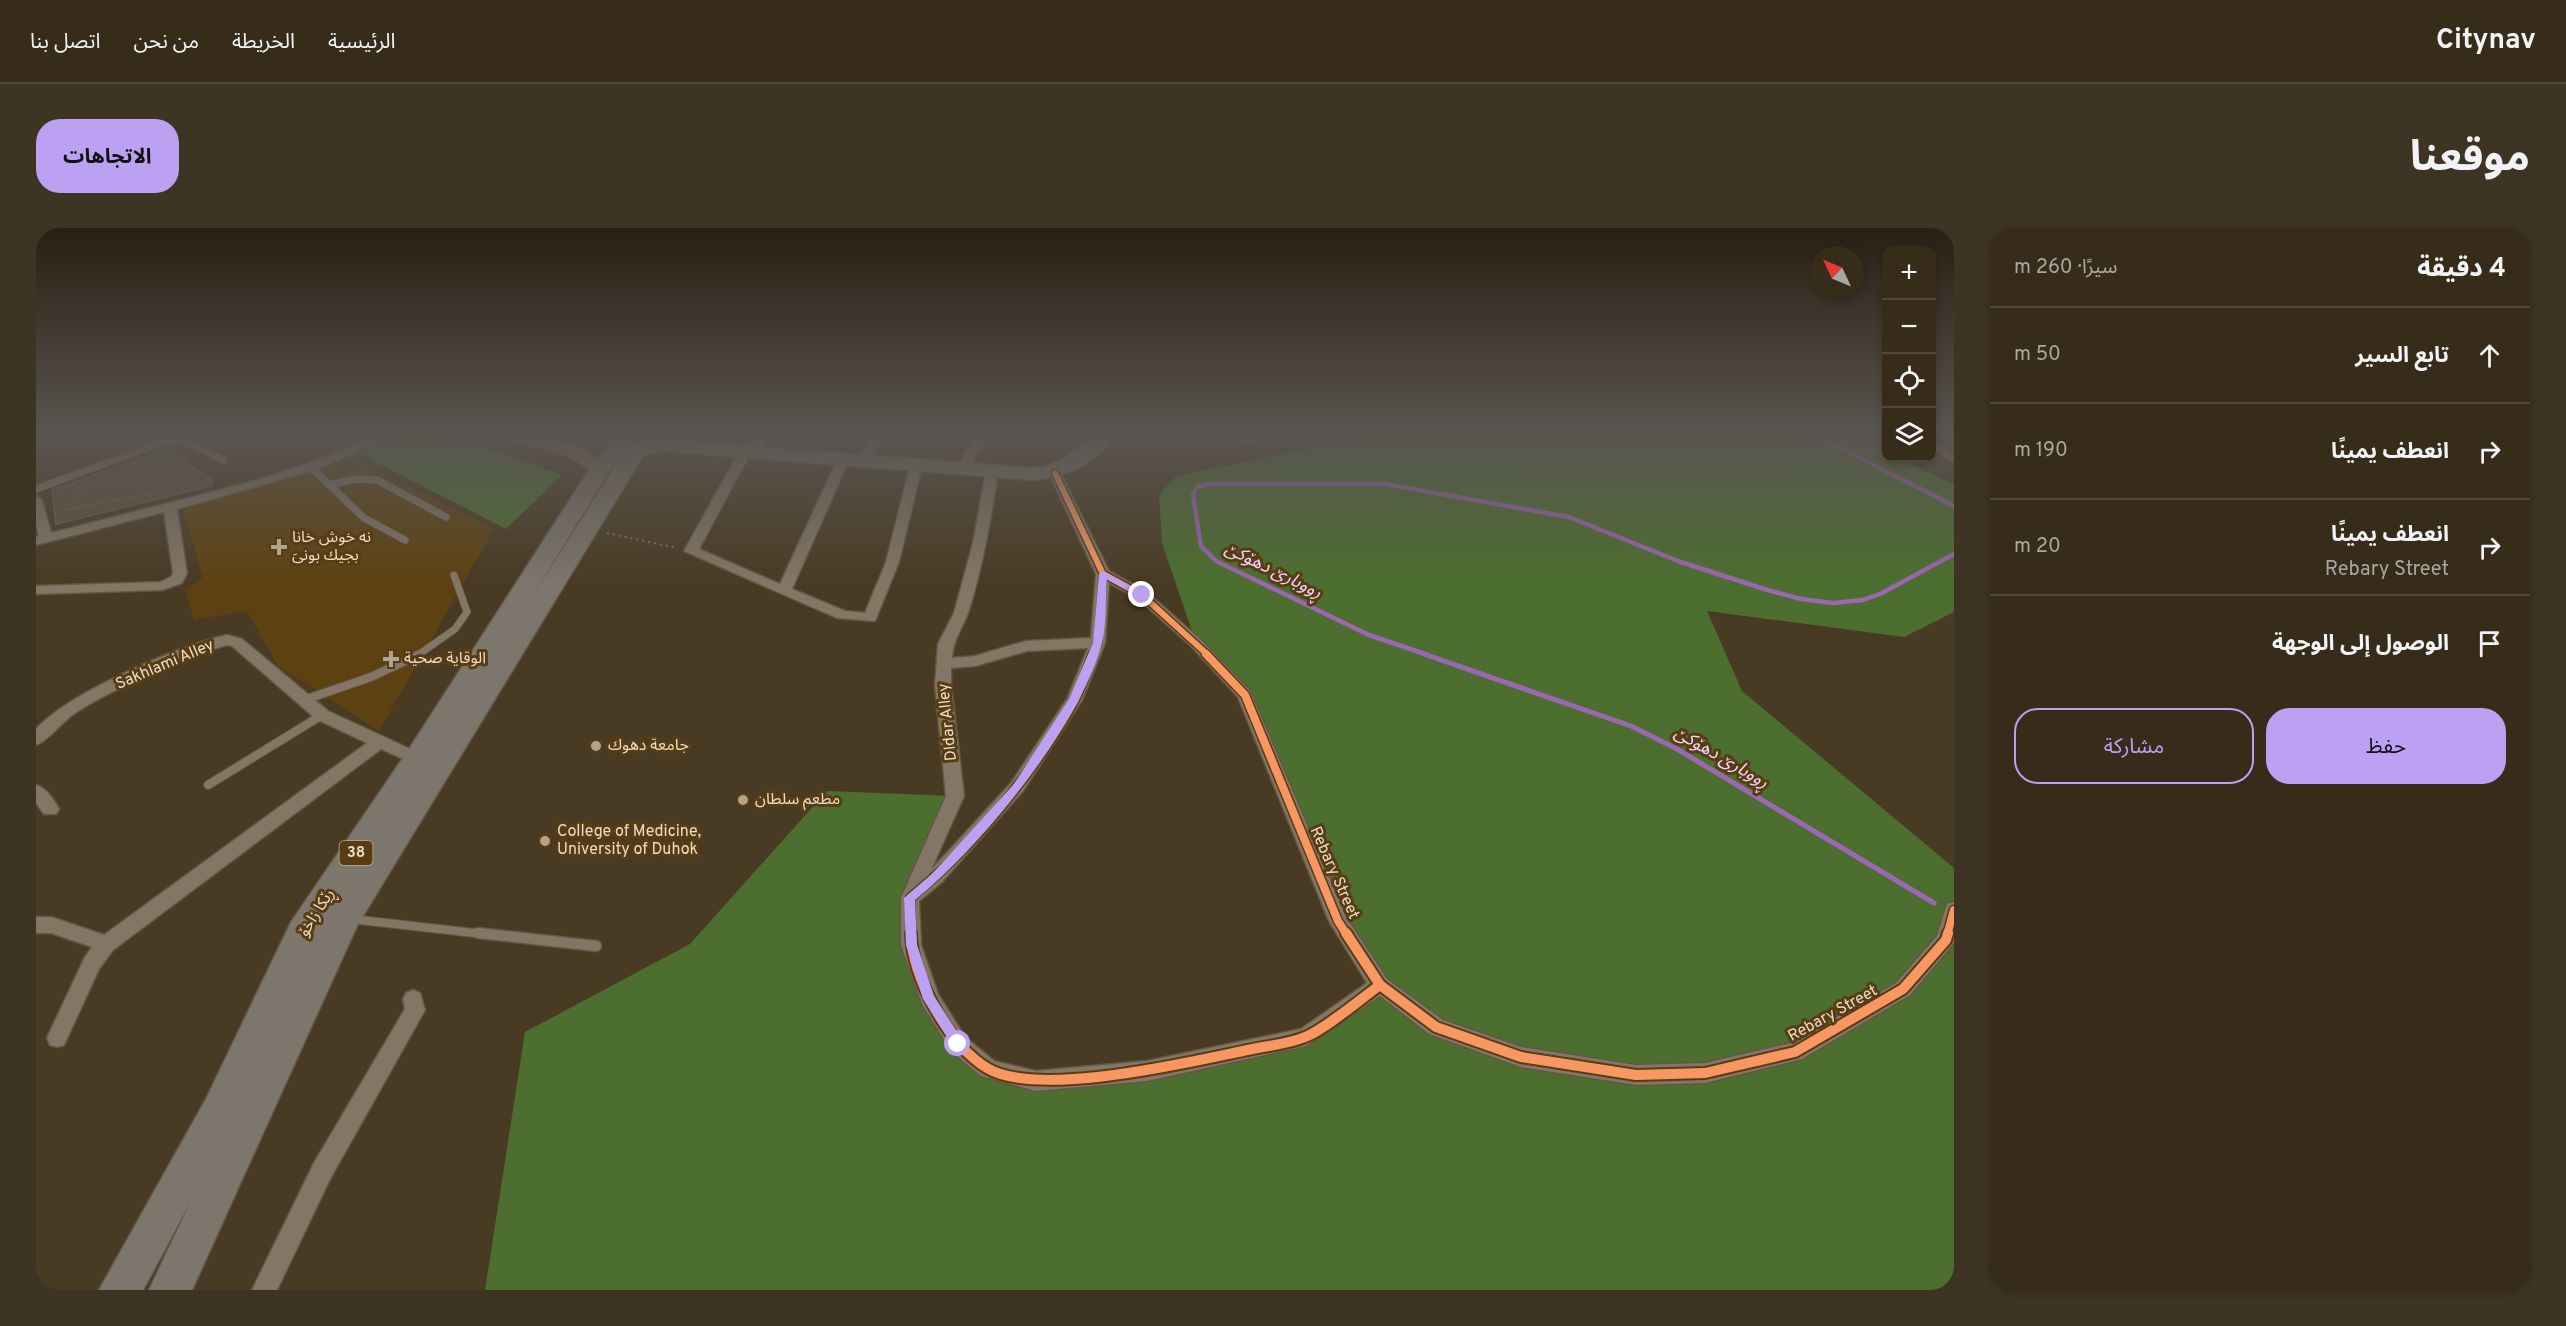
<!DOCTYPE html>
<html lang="ar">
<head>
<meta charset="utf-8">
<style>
  body { margin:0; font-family:Overpass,"Noto Sans Arabic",sans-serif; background:#3e3423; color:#f1f3f6; direction:rtl }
  .controls { position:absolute; right:18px; top:18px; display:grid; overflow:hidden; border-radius:12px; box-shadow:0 3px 9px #0003 }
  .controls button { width:54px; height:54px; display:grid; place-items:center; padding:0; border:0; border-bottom:2px solid #514839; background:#372c1a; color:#f1f3f6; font:30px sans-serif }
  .compass { position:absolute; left:1774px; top:18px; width:54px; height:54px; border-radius:50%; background:#372c1a; box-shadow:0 3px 9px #0003; rotate:314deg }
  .stop { position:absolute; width:18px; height:18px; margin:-14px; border:4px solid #bca0f2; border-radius:50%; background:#fff }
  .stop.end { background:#bca0f2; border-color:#fff; box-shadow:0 2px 6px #0008 }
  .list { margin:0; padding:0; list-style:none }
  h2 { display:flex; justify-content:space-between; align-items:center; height:78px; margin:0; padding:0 24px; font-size:26px }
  h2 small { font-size:20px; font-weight:400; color:#aaa7a2 }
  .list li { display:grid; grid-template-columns:39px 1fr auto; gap:18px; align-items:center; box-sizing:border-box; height:96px; padding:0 24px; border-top:2px solid #514839 }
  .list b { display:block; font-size:22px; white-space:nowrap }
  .list p { margin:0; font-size:20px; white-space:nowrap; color:#aaa7a2 }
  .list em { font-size:20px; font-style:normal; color:#aaa7a2 }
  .actions { display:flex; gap:12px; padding:18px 24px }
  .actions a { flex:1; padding:14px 0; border:2px solid #bca0f2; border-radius:24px; text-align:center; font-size:21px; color:#bca0f2 }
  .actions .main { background:#bca0f2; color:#111 }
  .icon { flex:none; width:33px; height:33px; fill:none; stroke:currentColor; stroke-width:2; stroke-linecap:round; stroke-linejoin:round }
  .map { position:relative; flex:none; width:1918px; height:1062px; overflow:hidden; direction:ltr; border-radius:24px }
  header { display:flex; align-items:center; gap:36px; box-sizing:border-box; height:84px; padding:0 30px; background:#372c1a; border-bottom:2px solid #514839 }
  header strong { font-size:28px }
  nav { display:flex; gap:33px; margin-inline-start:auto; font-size:21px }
  .intro { display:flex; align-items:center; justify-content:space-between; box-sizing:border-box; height:144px; padding:0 36px }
  h1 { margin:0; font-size:42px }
  .button { padding:15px 27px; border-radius:24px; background:#bca0f2; color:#111; font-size:21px; font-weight:700 }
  main { display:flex; gap:36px; padding:0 36px }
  aside { flex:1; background:#372c1a; border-radius:24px; box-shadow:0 3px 9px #0003 }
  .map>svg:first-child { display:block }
  .built { fill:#5e4111 }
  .green { fill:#4c6f2f }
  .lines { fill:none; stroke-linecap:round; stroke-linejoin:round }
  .stream-far1 { stroke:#9d66b2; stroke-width:4.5 }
  .stream { stroke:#9d66b2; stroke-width:5 }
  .building { fill:#5a503c; stroke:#675e4a; stroke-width:1.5 }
  .service-far2-casing { stroke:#625645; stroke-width:8 }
  .service-far1-casing { stroke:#625645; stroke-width:10 }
  .service-casing { stroke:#625645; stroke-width:13 }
  .minor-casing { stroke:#625645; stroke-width:3 }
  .secondary-casing { stroke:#625645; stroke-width:2 }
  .trunk-casing { stroke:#625645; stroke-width:3 }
  .path { stroke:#7f7464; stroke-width:2; stroke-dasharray:2 4; stroke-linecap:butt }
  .service-far2 { stroke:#837665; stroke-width:7 }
  .service-far1 { stroke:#837665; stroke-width:8 }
  .service { stroke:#837665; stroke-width:10 }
  .minor { fill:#837665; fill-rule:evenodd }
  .secondary { fill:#837665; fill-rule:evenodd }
  .trunk { fill:#7c766d; fill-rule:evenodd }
  .cycleway-far2-casing { stroke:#583d14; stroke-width:9 }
  .cycleway-far1-casing { stroke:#583d14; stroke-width:11 }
  .cycleway-casing { stroke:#583d14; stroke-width:14 }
  .cycleway-far2 { stroke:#f99763; stroke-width:6 }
  .cycleway-far1 { stroke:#f99763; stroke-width:8 }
  .cycleway { stroke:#f99763; stroke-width:10 }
  .route { fill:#bca0f2 }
  .poi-dot { fill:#b3a38d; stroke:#583d14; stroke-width:2 }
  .labels { text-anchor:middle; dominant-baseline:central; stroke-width:6; stroke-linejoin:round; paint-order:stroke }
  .shield { fill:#583d14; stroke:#c0ac91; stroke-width:1.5 }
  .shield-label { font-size:15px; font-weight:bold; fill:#ecdcc6 }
  .poi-label { font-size:16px; fill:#ecdcc6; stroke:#583d14; text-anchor:start }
  .street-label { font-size:16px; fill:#ecdcc6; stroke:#583d14 }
  .water-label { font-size:18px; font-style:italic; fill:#f0d2ff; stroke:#583d14 }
</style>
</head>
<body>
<header>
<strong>Citynav</strong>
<nav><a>الرئيسية</a><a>الخريطة</a><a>من نحن</a><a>اتصل بنا</a></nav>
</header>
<div class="intro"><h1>موقعنا</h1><a class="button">الاتجاهات</a></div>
<main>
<aside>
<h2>4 دقيقة<small>سيرًا · 260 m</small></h2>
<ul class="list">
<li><svg class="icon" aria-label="ahead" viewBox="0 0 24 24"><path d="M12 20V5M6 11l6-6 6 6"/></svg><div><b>تابع السير</b></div><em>50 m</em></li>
<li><svg class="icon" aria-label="right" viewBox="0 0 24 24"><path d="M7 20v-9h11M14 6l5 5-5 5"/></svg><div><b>انعطف يمينًا</b></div><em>190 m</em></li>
<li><svg class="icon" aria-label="right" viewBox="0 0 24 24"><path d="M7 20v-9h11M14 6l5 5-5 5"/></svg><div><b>انعطف يمينًا</b><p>Rebary Street</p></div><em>20 m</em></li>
<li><svg class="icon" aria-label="arrive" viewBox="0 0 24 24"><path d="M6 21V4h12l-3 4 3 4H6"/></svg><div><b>الوصول إلى الوجهة</b></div></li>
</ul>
<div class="actions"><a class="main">حفظ</a><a>مشاركة</a></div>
</aside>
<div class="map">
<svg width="1918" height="1062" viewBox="0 0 1918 1062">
  <rect width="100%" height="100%" fill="#493a23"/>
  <!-- built -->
  <polygon class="built" points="314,230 458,301 343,503 242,438 211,383 158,392 149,362 167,349 146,280"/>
  <!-- green -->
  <g class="green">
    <polygon points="365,208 415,208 526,247 470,301 322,225"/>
    <polygon points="1333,208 1814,208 1850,225 1850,230 1860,230 1918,256 1918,384 1868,409 1671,383 1706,463 1918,640 1918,1062 449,1062 489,804 654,716 791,563 919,568 874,670 875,717 922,816 1000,853 1270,809 1344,757 1302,693 1209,467 1160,415 1126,315 1123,266 1141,248"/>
  </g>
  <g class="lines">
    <!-- stream-far1 -->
    <g class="stream-far1">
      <polyline points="1781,208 1918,278"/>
      <polyline points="1392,427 1333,407 1180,333 1165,318 1157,267 1161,259 1171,256 1349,256 1533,289 1642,333 1728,361 1765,371 1797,375 1827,372 1846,365 1918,326"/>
    </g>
    <!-- stream -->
    <polyline class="stream" points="1388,426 1595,498 1641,521 1898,675"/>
  </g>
  <!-- building -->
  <g class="building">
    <polygon points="131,221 174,250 177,254 175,258 20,296 16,262"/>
    <polygon points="143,241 139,261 28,282 50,259"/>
  </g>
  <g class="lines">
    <defs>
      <g id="service-far2">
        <polyline points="1896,217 1918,230"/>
        <polyline points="275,239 328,290 369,312"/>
        <polyline points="293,257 320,251 341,252 410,289"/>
        <polyline points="0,261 128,214 148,213 188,232"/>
        <polyline points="382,427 419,401 431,384 418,347"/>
      </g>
      <g id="service-far1">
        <polyline points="268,472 335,449 384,426"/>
        <polyline points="172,557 286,487"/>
        <polyline points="315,691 456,707"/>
      </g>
      <polyline id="service" points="442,705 560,718"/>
      <g id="minor">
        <polygon points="340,208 357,208 279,242 141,281 151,345 146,355 126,362 0,366 0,358 124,354 135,349 137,345 128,284 0,317 0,309 3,308 0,297 0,268 6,272 15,305 211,255 271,236"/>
        <polygon points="722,208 736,208 714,226 663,321 744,356 801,232 811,229 813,232 756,361 809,383 829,385 850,334 874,238 880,234 886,238 863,334 839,393 801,390 648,323 703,224"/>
        <polygon points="838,208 850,208 830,236 822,236 820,233"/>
        <polygon points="939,208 951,208 930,245 922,245 920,242"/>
        <polygon points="1193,208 1212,208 1221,213 1215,217"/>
        <path d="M956 240 962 244C955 291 947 337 933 382 927 400 917 411 916 430L939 428 990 413 1055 410 1060 346 1013 245 1019 241 1023 242 1073 343 1111 364 1165 412 1214 463 1310 689 1351 751 1407 792 1485 819 1600 837 1669 835 1755 815 1860 755 1901 708 1911 676 1918 674V715L1874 767 1766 831 1669 855 1600 857 1485 839 1393 806 1344 768 1270 818 1111 853 1000 863 945 848 915 823 886 776 865 717V670L910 568 899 457 902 416 918 385 937 315 950 244ZM1073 355 1101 370 1155 418 1202 469 1293 693 1331 755 1265 801 1111 833 1000 843 958 833 929 809 902 766 885 717 883 673 906 654 987 563 1046 472 1069 415ZM1052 420 1031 471 975 555 895 642 928 568 915 457V440L939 438 991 423Z"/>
        <path d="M191 407 206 411 292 483 387 527 389 531 381 537 345 521 77 722 63 741 28 817 21 819 14 817 11 810 49 729 56 719 15 705H0V689H15L68 707 331 515 280 491 196 418 191 417C175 421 159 429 143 435 108 449 71 464 39 485 27 493 12 513 0 517V501C34 464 142 418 191 407Z"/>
        <path d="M0 557C10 560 18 572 23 581L20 586H8L0 575Z"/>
        <polygon points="377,762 384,765 389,782 294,951 241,1062 216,1062 278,935 369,781 367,771 370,765"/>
      </g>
      <path id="secondary" d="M473 208C506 208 552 212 573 242L564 247 530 227 475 212Z"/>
      <path id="trunk" d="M580 208H598L592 219 601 215 624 211 997 240C1030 236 1031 224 1055 210 1061 206 1072 208 1079 208 1060 236 1029 249 997 252L624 223 607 228 321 698 156 1062H113L155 973 107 1062H63L170 871 255 694 371 524 553 242ZM588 224 492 375 573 244Z"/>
    </defs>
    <!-- service-far2 casing -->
    <use href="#service-far2" class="service-far2-casing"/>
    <!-- service-far1 casing -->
    <use href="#service-far1" class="service-far1-casing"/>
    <!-- service casing -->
    <use href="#service" class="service-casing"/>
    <!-- minor casing -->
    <use href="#minor" class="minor-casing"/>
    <!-- secondary casing -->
    <use href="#secondary" class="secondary-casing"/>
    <!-- trunk casing -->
    <use href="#trunk" class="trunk-casing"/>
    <!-- path -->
    <polyline class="path" points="571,305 641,320"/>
    <!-- service-far2 -->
    <use href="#service-far2" class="service-far2"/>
    <!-- service-far1 -->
    <use href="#service-far1" class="service-far1"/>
    <!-- service -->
    <use href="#service" class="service"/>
    <!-- minor -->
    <use href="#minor" class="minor"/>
    <!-- secondary -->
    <use href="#secondary" class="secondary"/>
    <!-- trunk -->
    <use href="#trunk" class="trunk"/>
    <defs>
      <g id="cycleway-far2">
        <polyline points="1019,245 1067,346 1106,367 1172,427"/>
        <polyline points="1057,427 1062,415 1067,346"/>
      </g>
      <g id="cycleway-far1">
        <polyline points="1170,426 1209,467 1302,693 1311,707"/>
        <path d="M875 707 874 670C937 619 998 544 1038 473 1046 458 1051 441 1057 426"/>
        <polyline points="1911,707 1918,682"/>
      </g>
      <g id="cycleway">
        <path d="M875 705C876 750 913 817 951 840 1000 870 1150 835 1207 823 1227 818 1250 817 1269 809 1288 802 1326 770 1344 757"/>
        <polyline points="1310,705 1344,757 1400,799 1485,829 1600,847 1669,845 1759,824 1867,761 1910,712 1912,705"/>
      </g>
    </defs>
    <!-- cycleway-far2 casing -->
    <use href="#cycleway-far2" class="cycleway-far2-casing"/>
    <!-- cycleway-far1 casing -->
    <use href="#cycleway-far1" class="cycleway-far1-casing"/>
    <!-- cycleway casing -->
    <use href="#cycleway" class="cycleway-casing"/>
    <!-- cycleway-far2 -->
    <use href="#cycleway-far2" class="cycleway-far2"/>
    <!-- cycleway-far1 -->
    <use href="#cycleway-far1" class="cycleway-far1"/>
    <!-- cycleway -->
    <use href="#cycleway" class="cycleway"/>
  </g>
  <!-- sky -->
  <linearGradient id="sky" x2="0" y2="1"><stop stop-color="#282013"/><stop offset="0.58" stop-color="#595550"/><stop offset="1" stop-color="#595550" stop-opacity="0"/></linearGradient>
  <rect width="1918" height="357" fill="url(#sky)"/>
  <!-- route -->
  <path class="route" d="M1067 343 1111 367 1103 369 1071 351C1069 371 1071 395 1066 415 1045 496 944 620 879 672L881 717 898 768 929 816 922 822 918 820 887 771 870 717 868 670 896 646 978 556 1033 471 1057 415 1063 346Z"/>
  <!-- markers -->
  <g class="poi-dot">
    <path d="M240 310h6v6h6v6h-6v6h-6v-6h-6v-6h6z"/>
    <path d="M352 422h6v6h6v6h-6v6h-6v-6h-6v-6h6z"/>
    <circle cx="560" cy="518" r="6"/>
    <circle cx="707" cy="572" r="6"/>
    <circle cx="509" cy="613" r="6"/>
  </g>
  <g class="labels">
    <!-- shield labels -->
    <rect class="shield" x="303.5" y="613" width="33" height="24" rx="4.5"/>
    <g class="shield-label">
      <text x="320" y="625">38</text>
    </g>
    <!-- poi labels -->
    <g class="poi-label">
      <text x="256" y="310">نه خوش خانا<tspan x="256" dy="18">بجيك بونىَ</tspan></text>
      <text x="368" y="431">الوقایة صحیة</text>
      <text x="572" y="518">جامعة دهوك</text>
      <text x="719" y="572">مطعم سلطان</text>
      <text x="521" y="604">College of Medicine,<tspan x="521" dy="18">University of Duhok</tspan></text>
    </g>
    <!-- street labels -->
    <g class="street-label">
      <text transform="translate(129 437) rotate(-23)">Sakhlami Alley</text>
      <text transform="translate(912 494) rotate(-96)">Dldar Alley</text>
      <text transform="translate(1298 645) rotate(66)">Rebary Street</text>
      <text transform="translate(281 685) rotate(-58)">ڕێکا زاخۆ</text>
      <text transform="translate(1797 786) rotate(-29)">Rebary Street</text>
    </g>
    <!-- water labels -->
    <g class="water-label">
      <text transform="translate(1237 343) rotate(26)">ڕووبارێ دهۆكێ</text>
      <text transform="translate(1685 530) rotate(30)">ڕووبارێ دهۆكێ</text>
    </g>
  </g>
</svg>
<div class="controls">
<button>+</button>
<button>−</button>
<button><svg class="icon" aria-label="locate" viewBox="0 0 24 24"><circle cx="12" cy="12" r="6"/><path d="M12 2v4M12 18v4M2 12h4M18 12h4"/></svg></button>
<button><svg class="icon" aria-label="layers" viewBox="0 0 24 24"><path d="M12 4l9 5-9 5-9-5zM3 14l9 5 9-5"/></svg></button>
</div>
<svg class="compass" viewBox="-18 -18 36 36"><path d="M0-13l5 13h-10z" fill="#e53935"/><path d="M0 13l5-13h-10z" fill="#aaa7a2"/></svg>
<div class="stop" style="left:922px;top:816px"></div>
<div class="stop end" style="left:1106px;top:367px"></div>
</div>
</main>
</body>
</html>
